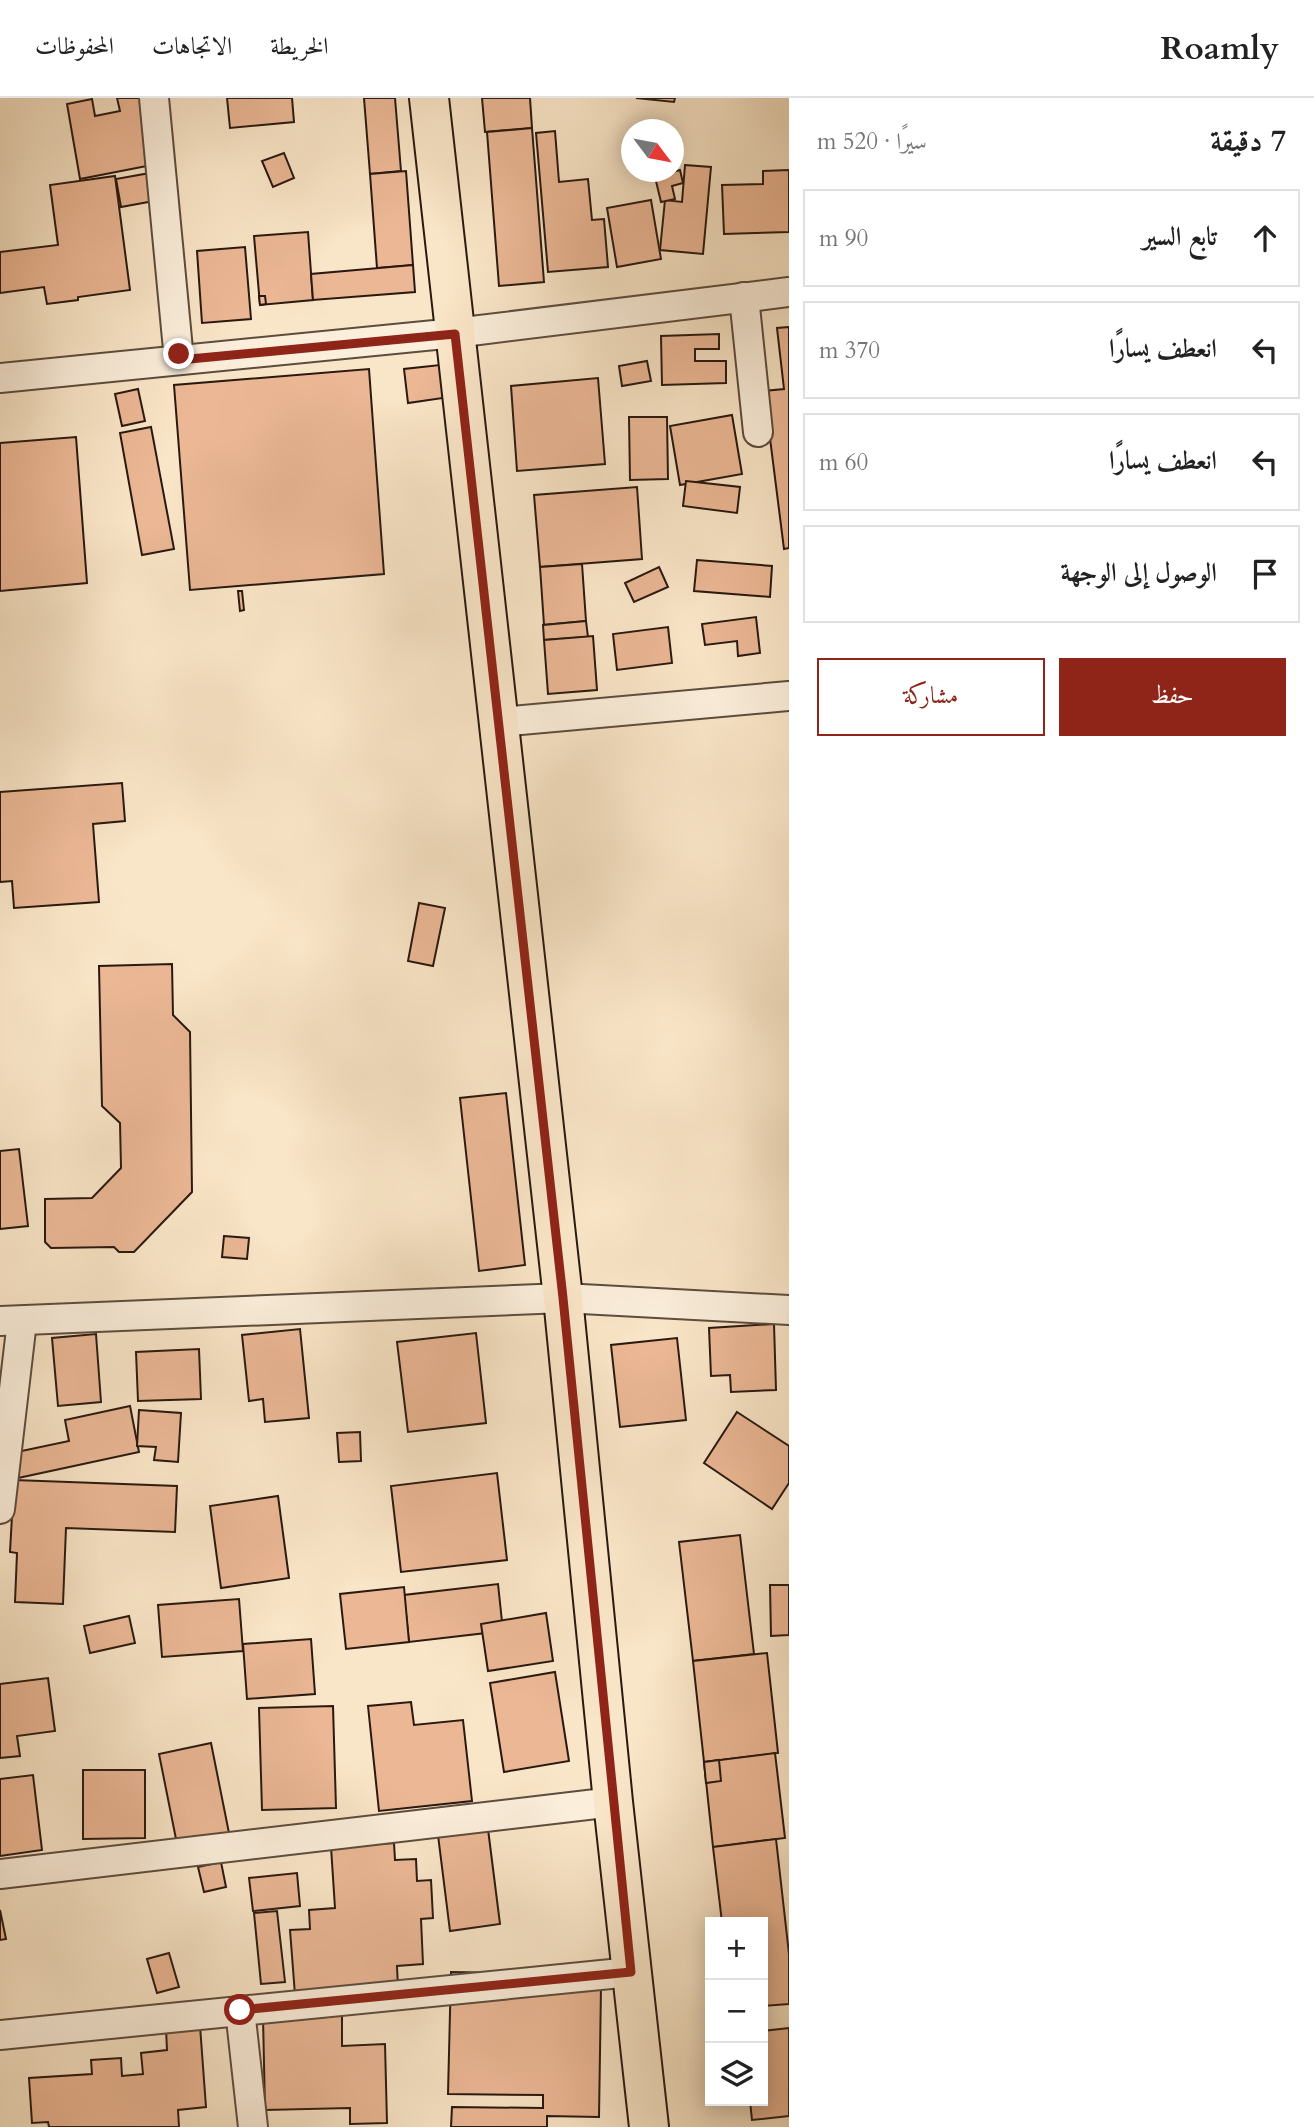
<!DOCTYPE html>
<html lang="ar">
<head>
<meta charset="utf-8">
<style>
  body { margin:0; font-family:Cardo,Amiri,serif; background:#f2f2f2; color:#222; direction:rtl }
  .controls { position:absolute; right:21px; bottom:21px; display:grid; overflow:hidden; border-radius:0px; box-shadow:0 4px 18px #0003 }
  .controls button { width:63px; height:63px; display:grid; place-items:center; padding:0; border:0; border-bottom:2px solid #e0e0e0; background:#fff; color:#222; font:35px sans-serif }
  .compass { position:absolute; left:621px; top:21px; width:63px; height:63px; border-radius:50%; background:#fff; box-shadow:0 4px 18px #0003; rotate:122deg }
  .stop { position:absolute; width:21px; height:21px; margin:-16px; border:5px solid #8f2418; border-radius:50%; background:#fff }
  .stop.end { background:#8f2418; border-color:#fff; box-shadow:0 2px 7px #0008 }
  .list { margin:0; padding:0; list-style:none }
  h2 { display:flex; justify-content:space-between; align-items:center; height:91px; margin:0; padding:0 28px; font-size:30px }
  h2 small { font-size:23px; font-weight:400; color:#767676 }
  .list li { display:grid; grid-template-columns:46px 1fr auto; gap:21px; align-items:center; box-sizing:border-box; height:98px; margin:0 14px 14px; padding:0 14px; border:2px solid #e0e0e0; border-radius:0px }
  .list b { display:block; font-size:26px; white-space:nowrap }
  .list em { font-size:23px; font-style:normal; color:#767676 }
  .actions { display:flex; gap:14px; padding:21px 28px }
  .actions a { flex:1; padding:16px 0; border:2px solid #8f2418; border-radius:0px; text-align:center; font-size:24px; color:#8f2418 }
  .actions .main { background:#8f2418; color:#fff }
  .icon { flex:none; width:38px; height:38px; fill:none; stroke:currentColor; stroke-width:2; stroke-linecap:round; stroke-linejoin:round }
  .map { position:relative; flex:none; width:789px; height:2029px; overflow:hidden; direction:ltr }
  header { display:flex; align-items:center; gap:42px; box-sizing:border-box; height:98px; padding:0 35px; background:#fff; border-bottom:2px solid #e0e0e0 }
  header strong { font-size:33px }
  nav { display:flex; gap:38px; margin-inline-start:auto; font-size:24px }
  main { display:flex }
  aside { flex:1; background:#fff }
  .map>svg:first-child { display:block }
  .building { fill:#ebb795; stroke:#291910; stroke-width:2 }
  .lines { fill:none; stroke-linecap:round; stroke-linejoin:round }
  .minor-casing { stroke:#5d4c3e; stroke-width:32 }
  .primary-casing { stroke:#291910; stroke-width:42 }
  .minor { stroke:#fbeedb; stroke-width:28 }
  .primary { stroke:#f9e5c7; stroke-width:38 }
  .route { stroke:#8f2418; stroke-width:9 }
</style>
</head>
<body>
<header>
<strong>Roamly</strong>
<nav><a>الخريطة</a><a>الاتجاهات</a><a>المحفوظات</a></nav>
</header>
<main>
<aside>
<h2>7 دقيقة<small>سيرًا · 520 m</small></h2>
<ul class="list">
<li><svg class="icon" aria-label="ahead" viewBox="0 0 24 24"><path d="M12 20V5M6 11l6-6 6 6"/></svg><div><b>تابع السير</b></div><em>90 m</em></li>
<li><svg class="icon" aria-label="left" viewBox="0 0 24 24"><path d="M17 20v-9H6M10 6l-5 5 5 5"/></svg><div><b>انعطف يسارًا</b></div><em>370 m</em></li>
<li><svg class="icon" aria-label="left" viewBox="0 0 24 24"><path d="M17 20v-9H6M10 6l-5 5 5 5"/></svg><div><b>انعطف يسارًا</b></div><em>60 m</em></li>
<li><svg class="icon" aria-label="arrive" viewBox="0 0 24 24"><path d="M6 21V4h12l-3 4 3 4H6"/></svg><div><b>الوصول إلى الوجهة</b></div></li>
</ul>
<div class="actions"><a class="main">حفظ</a><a>مشاركة</a></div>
</aside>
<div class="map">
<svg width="789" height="2029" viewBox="0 0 789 2029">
  <rect width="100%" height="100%" fill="#f9e5c7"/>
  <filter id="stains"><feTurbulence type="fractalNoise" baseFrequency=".00286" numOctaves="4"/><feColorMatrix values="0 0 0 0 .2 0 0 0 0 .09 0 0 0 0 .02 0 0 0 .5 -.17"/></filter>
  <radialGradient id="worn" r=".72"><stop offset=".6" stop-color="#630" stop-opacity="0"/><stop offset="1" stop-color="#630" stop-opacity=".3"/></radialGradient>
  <!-- building -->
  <g class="building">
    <polygon points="117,0 140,0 152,67 80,81 67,6 92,1 95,18 120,13"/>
    <polygon points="227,0 292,0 294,24 230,30"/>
    <polygon points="364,0 395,0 401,73 370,76"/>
    <polygon points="482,0 530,0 532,30 485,34"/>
    <polygon points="636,0 675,0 674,4"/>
    <polygon points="532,30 544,184 499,188 487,34"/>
    <polygon points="555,33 559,84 588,81 592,122 604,121 608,169 548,174 536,35"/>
    <polygon points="284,55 294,80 273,89 262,63"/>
    <polygon points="685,67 711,69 703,156 660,152 665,102 682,104"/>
    <polygon points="680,72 683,85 672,88 675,101 661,104 655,79"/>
    <polygon points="789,72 789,134 724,136 722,87 763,86 763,73"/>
    <polygon points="406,73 413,167 377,170 370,76"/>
    <polygon points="150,75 154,103 121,109 116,81"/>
    <polygon points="115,78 130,192 78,199 78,202 47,206 44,189 0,195 0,154 58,147 50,87"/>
    <polygon points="651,102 661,161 617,169 607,110"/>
    <polygon points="308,134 313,202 260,207 254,138"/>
    <polygon points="245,149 251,221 202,225 197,153"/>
    <polygon points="413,167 415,194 313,202 311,176"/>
    <polygon points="259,198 265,198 266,206 260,207"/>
    <polygon points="789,229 789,450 784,451 764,293 784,291 777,230"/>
    <polygon points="719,236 719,251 695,251 695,263 726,263 726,285 662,287 661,238"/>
    <polygon points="647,263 651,283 622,288 619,268"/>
    <polygon points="440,267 443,300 408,305 404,271"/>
    <polygon points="369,271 384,476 190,492 174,287"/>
    <polygon points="598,280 605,366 517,373 511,288"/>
    <polygon points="138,291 145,323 122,328 115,296"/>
    <polygon points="732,317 742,376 680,387 670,328"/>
    <polygon points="629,319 667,319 668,381 630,382"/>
    <polygon points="151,329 174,451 142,457 120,335"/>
    <polygon points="76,339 87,485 0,493 0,345"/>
    <polygon points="686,383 740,389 737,415 683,408"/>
    <polygon points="637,389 642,461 540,469 534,397"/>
    <polygon points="697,462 772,468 770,499 694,493"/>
    <polygon points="582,466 586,523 544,527 540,469"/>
    <polygon points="659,469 668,489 634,504 625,485"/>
    <polygon points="238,493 242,493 244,512 240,513"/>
    <polygon points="756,519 760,555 738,558 737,543 705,547 702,526"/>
    <polygon points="586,523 588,539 544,542 543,527"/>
    <polygon points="668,529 672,565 617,572 613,536"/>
    <polygon points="593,538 597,592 548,596 544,542"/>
    <polygon points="122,685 125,723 93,726 99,804 14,810 12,783 0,784 0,694"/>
    <polygon points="419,805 445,810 433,868 408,863"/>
    <polygon points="172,866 173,917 190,934 192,1094 134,1154 119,1154 114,1149 51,1150 45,1144 45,1101 92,1100 121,1070 120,1025 102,1008 99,868"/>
    <polygon points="506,995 525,1167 479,1173 460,1000"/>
    <polygon points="19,1051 28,1128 0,1131 0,1053"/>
    <polygon points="224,1138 249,1140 247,1161 222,1159"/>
    <polygon points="774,1226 776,1292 731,1294 730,1277 711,1278 709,1230"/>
    <polygon points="300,1231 309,1320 265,1324 263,1301 249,1303 242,1237"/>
    <polygon points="476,1235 486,1325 408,1334 397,1244"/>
    <polygon points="96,1236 101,1304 58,1308 52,1240"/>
    <polygon points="677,1240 686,1322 620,1329 611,1247"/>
    <polygon points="199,1251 201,1301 138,1303 136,1254"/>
    <polygon points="130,1308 139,1354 18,1380 12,1355 69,1343 65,1322"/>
    <polygon points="139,1312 181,1315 178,1364 154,1362 156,1349 137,1348"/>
    <polygon points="737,1314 789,1348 789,1385 772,1411 704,1365"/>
    <polygon points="360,1334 361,1363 339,1364 337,1335"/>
    <polygon points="497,1375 507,1462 401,1474 391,1388"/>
    <polygon points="14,1382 177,1388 175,1434 66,1430 63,1506 15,1504 17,1455 10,1454"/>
    <polygon points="278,1398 289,1480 221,1490 210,1408"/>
    <polygon points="740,1437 754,1556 693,1563 679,1444"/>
    <polygon points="498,1486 503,1533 409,1544 404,1497"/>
    <polygon points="770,1487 789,1487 789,1537 771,1538"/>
    <polygon points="404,1489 409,1544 346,1551 340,1496"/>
    <polygon points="239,1501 243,1553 162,1559 158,1507"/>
    <polygon points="546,1515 553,1563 488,1573 481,1526"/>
    <polygon points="129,1518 135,1545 90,1555 84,1528"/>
    <polygon points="311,1541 315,1596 247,1601 243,1546"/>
    <polygon points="767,1555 778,1655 704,1664 693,1563"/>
    <polygon points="555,1574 569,1663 504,1674 490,1585"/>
    <polygon points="48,1580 55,1633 17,1638 20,1658 0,1660 0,1586"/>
    <polygon points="411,1604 414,1627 463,1622 472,1703 379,1713 368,1608"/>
    <polygon points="333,1608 336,1710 262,1712 259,1610"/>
    <polygon points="211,1645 229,1735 177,1746 159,1656"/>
    <polygon points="775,1655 785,1740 713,1749 704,1664"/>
    <polygon points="719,1662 721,1683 706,1685 704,1664"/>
    <polygon points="83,1672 145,1672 145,1740 83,1741"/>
    <polygon points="33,1677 42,1752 0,1758 0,1681"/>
    <polygon points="488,1731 500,1826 450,1833 438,1737"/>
    <polygon points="776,1741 789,1856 789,1906 763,1908 763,1824 722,1824 713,1749"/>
    <polygon points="394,1745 395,1762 416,1761 417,1783 431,1782 433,1820 421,1821 423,1866 397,1868 398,1890 295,1897 290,1832 310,1831 309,1812 335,1810 331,1749"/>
    <polygon points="221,1764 226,1789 204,1794 198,1769"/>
    <polygon points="297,1775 300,1808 253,1813 249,1780"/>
    <polygon points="0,1812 6,1841 0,1842"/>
    <polygon points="277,1813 285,1884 261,1886 254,1815"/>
    <polygon points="169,1855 179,1889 157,1895 147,1861"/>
    <polygon points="451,1874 565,1876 601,1889 599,2019 547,2018 547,2029 451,2029 452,2009 543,2010 543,1997 448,1996"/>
    <polygon points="342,1917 342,1948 385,1946 387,2025 350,2026 350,2010 265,2012 263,1919"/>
    <polygon points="200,1928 206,2009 178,2012 179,2029 49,2029 48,2024 32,2025 29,1980 92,1976 91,1962 121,1960 122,1978 143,1976 141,1955 167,1952 166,1931"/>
    <polygon points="789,1930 789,2018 752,2022 750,2003 763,2003 763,1933"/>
  </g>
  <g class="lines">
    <defs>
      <g id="minor">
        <polyline points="154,0 179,262"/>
        <polyline points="744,199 758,334"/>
        <polyline points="0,280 455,235 789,194"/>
        <polyline points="500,624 789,598"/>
        <polyline points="0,1223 563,1200 789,1212"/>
        <polyline points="0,1411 22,1223"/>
        <polyline points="0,1776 613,1704"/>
        <polyline points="240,1912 253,2029"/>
        <polyline points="0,1937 631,1874"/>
      </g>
      <polyline id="primary" points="429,0 563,1200 613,1704 649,2029"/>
    </defs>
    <!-- minor casing -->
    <use href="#minor" class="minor-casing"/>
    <!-- primary casing -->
    <use href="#primary" class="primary-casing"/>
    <!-- minor -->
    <use href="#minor" class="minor"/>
    <!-- primary -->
    <use href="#primary" class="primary"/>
  </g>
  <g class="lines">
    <!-- route -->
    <polyline class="route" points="179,256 179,262 455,236 563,1200 631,1874 240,1912"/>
  </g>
  <rect width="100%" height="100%" filter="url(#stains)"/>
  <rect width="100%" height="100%" fill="url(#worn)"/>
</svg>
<div class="controls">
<button>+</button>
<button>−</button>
<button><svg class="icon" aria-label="layers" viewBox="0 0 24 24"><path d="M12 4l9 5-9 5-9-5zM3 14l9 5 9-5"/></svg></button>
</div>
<svg class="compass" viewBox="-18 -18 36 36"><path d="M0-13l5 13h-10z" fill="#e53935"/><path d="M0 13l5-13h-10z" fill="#767676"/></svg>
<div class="stop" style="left:240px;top:1912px"></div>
<div class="stop end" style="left:179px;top:256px"></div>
</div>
</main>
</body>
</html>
